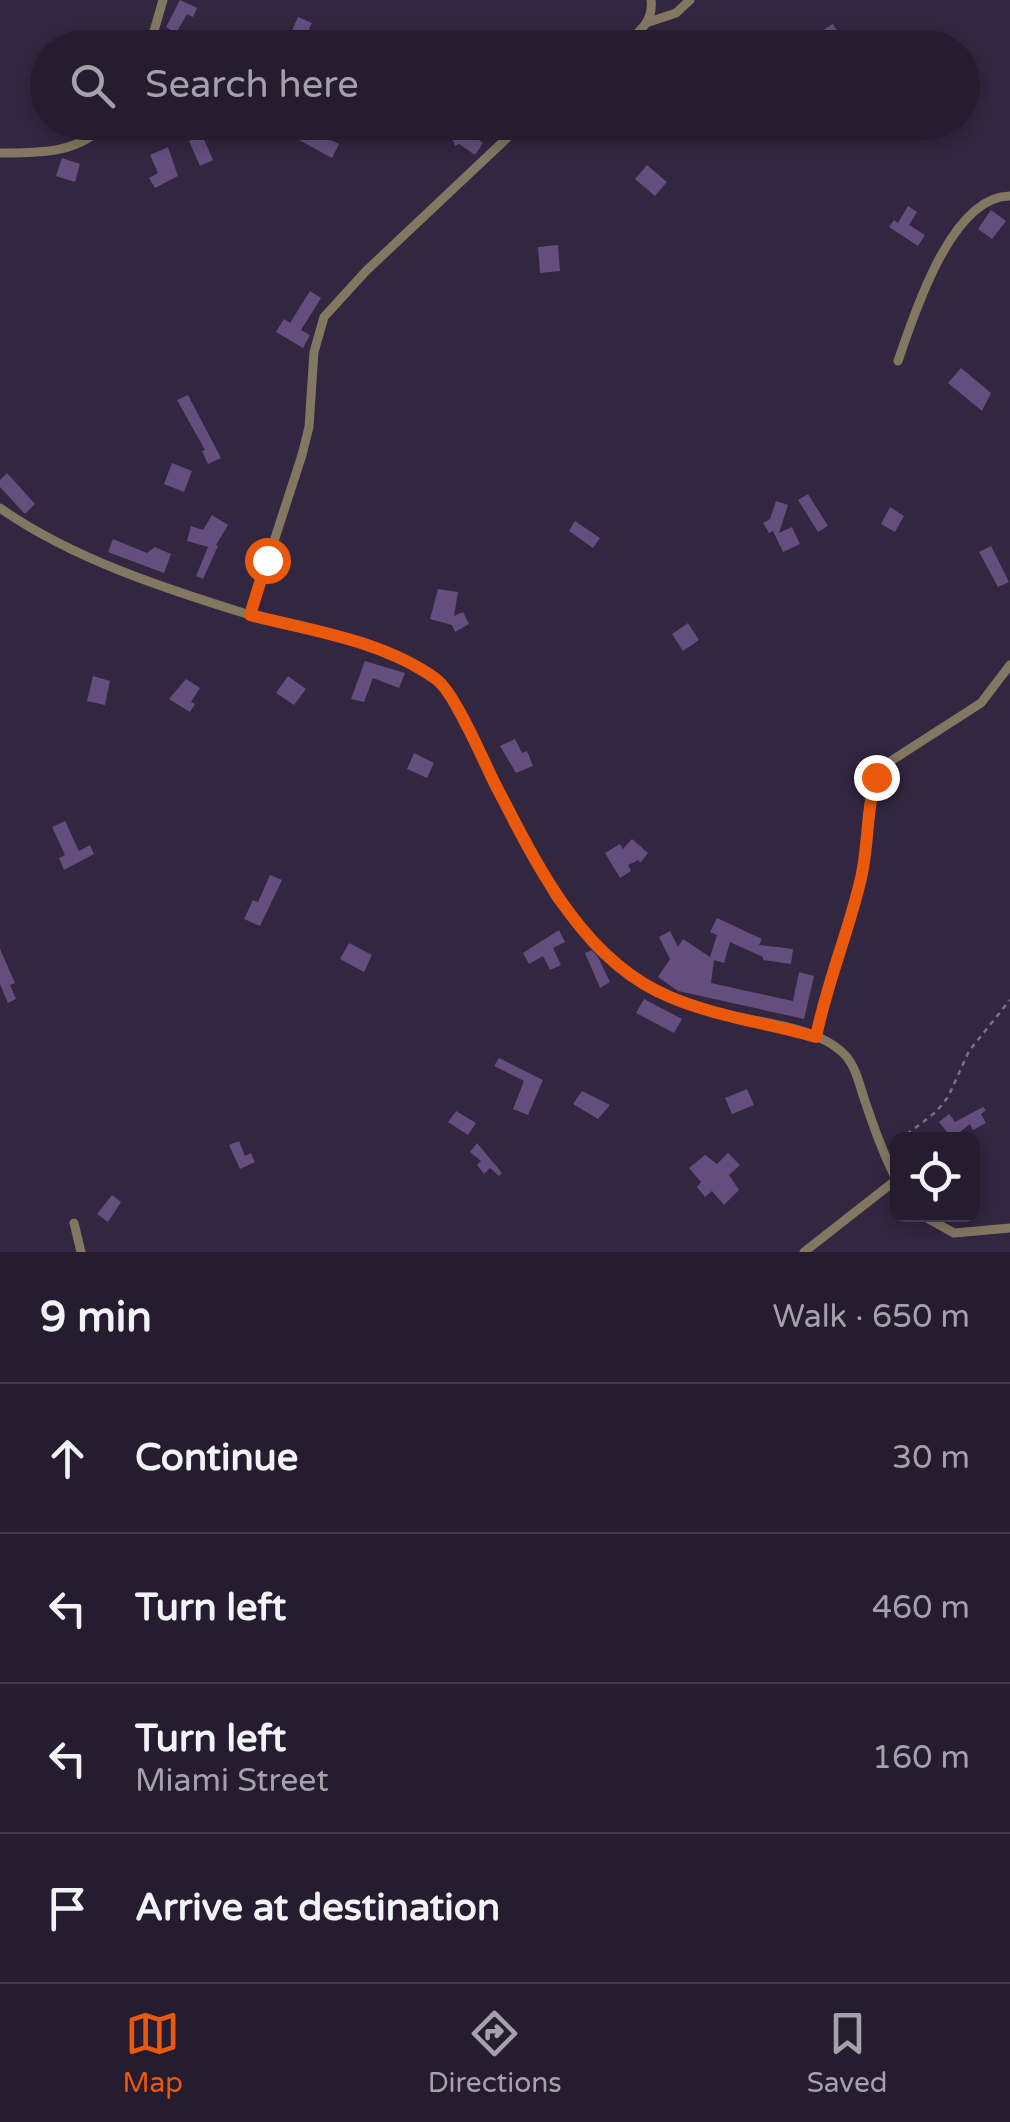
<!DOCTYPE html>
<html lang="en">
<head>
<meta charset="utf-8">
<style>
  body { margin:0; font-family:"Varela Round",sans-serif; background:#32293c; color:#f1f3f6 }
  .controls { position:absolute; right:30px; bottom:30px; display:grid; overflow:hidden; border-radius:15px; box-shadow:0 5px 15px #0003 }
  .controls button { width:90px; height:90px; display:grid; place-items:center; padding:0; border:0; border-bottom:2px solid #423a4c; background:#261c30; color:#f1f3f6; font:50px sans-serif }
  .stop { position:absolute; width:30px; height:30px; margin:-22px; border:8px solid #ea580c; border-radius:50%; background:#fff }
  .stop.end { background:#ea580c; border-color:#fff; box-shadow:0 2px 10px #0008 }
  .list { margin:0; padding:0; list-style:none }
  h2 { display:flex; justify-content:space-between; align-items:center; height:130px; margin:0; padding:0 40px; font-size:42px }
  h2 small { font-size:32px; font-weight:400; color:#a4a1ab }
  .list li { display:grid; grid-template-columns:65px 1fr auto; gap:30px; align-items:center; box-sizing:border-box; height:150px; padding:0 40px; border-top:2px solid #423a4c }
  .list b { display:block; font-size:38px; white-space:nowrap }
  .list p { margin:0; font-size:32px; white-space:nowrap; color:#a4a1ab }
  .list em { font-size:32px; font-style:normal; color:#a4a1ab }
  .icon { flex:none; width:55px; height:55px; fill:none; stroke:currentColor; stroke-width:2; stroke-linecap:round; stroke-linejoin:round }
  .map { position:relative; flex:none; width:1010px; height:1252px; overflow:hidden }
  .search { position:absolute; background:#261c30; box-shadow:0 5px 15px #0003; left:30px; right:30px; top:30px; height:110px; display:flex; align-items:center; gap:25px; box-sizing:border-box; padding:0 35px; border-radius:55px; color:#a4a1ab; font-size:38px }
  .sheet { height:730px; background:#261c30 }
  nav { display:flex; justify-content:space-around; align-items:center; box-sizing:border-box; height:140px; border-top:2px solid #423a4c; background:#261c30; font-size:28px; color:#a4a1ab }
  nav a { display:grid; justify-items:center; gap:5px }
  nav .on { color:#ea580c }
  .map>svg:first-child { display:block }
  .building { fill:#634e7d }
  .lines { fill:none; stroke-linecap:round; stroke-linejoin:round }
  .path { stroke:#7a7086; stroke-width:2.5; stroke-dasharray:5 5; stroke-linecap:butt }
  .minor { stroke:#827761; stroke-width:9 }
  .route { stroke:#ea580c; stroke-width:12 }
</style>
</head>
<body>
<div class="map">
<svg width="1010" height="1252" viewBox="0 0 1010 1252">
  <rect width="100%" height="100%" fill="#322640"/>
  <!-- building -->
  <g class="building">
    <polygon points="180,0 197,8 193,17 187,14 176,33 166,27"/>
    <polygon points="298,17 312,23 302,43 289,37"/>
    <polygon points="833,24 847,48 793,48"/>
    <polygon points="474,126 470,133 483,143 475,155 459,144 455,146 451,135"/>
    <polygon points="304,128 339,144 332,158 299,140"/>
    <polygon points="202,135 213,160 200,166 189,141"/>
    <polygon points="168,147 178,176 155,188 149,178 158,173 150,155"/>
    <polygon points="62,158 80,164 75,182 56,176"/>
    <polygon points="647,165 667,182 655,196 635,179"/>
    <polygon points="908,206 917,212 909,225 925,235 918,246 889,227 894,220 898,223"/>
    <polygon points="991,210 1006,221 992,239 978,229"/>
    <polygon points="558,245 560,271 540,273 538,247"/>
    <polygon points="310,291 321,298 301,330 310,335 303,348 276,332 284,319 290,323"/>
    <polygon points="961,368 991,393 982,411 948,383"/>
    <polygon points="188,395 221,458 208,464 202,451 205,450 177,400"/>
    <polygon points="172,463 192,471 184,492 164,484"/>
    <polygon points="7,473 35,504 25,514 0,487 0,480"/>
    <polygon points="808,494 828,526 818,532 798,500"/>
    <polygon points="776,501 788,505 779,533 792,527 800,544 783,552 773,531 769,533 763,523 770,519"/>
    <polygon points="890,507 904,516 895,532 881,524"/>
    <polygon points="212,515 228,525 216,545 218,546 203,579 196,576 208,547 187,541 191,526 203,530"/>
    <polygon points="575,521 600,538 593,548 569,531"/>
    <polygon points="113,539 147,553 155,547 171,554 164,573 108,552"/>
    <polygon points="991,546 1009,582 998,587 979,552"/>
    <polygon points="438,589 458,592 454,616 463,612 469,624 455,632 452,625 430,619"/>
    <polygon points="688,623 699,640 683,651 672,634"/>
    <polygon points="365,661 405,673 399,688 373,678 364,702 351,699"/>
    <polygon points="93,676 110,681 105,705 87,701"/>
    <polygon points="288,676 306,689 294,705 276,693"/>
    <polygon points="186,679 200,688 191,702 195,704 190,712 169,699"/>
    <polygon points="515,739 522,753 527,751 533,766 516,773 500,746"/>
    <polygon points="414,753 434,763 427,778 407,769"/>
    <polygon points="65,821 79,851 90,845 94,854 64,870 59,858 65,855 52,827"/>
    <polygon points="632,839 648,853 640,863 639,860 628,865 631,871 620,878 605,853 620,844 623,849"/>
    <polygon points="270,875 282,880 260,926 244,919 253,900 258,902"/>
    <polygon points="717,918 762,939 759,945 793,949 791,964 763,960 763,957 730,942 724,963 714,960 711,983 793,1001 799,972 814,976 804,1019 678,991 658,977 670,959 659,937 670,931 678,947 683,939 710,957 717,935 710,932"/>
    <polygon points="559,930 565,942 553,948 561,965 550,970 543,956 529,964 523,953"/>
    <polygon points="349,943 372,955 364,972 340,959"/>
    <polygon points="0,949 15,983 10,985 16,999 8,1003 0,984"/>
    <polygon points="592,950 598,957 610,982 600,988 585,953"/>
    <polygon points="644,999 682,1019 674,1033 636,1013"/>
    <polygon points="499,1058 543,1080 528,1115 513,1109 524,1081 494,1066"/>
    <polygon points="747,1089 754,1105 732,1114 725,1098"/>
    <polygon points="582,1091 610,1105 598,1119 573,1104"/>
    <polygon points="983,1107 986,1110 981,1114 986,1123 973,1130 970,1124 952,1138 939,1122 949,1114 955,1122"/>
    <polygon points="456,1111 476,1123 468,1135 448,1122"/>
    <polygon points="239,1141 245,1156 251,1153 255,1162 240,1169 229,1145"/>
    <polygon points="477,1143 502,1173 499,1176 490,1168 484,1174 477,1165 481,1161 470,1152"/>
    <polygon points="728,1153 740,1165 729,1175 739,1190 724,1205 712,1191 705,1197 697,1187 701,1182 689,1168 705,1155 717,1164"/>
    <polygon points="112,1195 121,1202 108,1222 97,1214"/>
  </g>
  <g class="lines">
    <!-- path -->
    <polyline class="path" points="899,1140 936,1112 948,1097 969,1051 1010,1000"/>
    <!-- minor -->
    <g class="minor">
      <polyline points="649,22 676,13 690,0"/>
      <polyline points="149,48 163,0"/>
      <path d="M621 48C637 33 654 23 651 0"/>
      <path d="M0 153C39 153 80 154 107 122"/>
      <path d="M898 361C914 315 951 196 1010 196"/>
      <path d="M0 508C71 558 163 588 247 614 301 630 409 644 446 689L555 896C592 946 645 995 707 1011 747 1021 816 1024 845 1055 857 1068 860 1088 866 1104 875 1131 885 1158 898 1183"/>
      <polyline points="250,615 302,455 309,427 314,352 324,317 366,271 524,122"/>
      <path d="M817 1037C827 982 849 931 861 877 869 840 863 803 880 768L981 703 1010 665"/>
      <polyline points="920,1214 954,1233 1010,1228"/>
      <polyline points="74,1223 81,1252"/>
      <polyline points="804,1252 896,1180"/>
    </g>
  </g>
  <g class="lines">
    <!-- route -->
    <path class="route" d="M267 560 250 615C312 631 382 640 436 679 455 693 483 760 495 784 536 863 582 961 670 997 717 1017 768 1023 816 1037 827 982 849 931 861 878 869 844 866 810 876 777"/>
  </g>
</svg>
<div class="controls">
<button><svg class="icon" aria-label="locate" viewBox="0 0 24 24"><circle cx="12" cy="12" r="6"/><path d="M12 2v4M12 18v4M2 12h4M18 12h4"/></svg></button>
</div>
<div class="stop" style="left:267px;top:560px"></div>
<div class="stop end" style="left:876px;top:777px"></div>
<div class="search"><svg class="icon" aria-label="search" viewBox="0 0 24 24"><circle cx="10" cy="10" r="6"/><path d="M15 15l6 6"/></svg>Search here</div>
</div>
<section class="sheet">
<h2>9 min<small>Walk · 650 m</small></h2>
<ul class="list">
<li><svg class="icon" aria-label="ahead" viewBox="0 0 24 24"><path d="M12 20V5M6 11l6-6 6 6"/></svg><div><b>Continue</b></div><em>30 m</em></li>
<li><svg class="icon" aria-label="left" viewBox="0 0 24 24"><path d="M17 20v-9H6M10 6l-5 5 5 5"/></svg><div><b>Turn left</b></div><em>460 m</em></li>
<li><svg class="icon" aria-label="left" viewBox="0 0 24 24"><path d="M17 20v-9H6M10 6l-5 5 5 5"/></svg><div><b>Turn left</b><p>Miami Street</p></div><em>160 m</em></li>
<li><svg class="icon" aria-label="arrive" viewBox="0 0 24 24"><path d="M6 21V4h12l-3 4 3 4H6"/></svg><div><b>Arrive at destination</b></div></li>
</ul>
</section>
<nav>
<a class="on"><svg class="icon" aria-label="map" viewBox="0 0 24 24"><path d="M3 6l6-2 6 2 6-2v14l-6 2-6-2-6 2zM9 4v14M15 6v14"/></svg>Map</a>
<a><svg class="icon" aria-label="directions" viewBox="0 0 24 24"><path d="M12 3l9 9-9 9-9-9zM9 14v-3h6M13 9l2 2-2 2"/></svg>Directions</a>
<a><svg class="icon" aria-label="saved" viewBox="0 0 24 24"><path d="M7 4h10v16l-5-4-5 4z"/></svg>Saved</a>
</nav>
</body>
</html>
